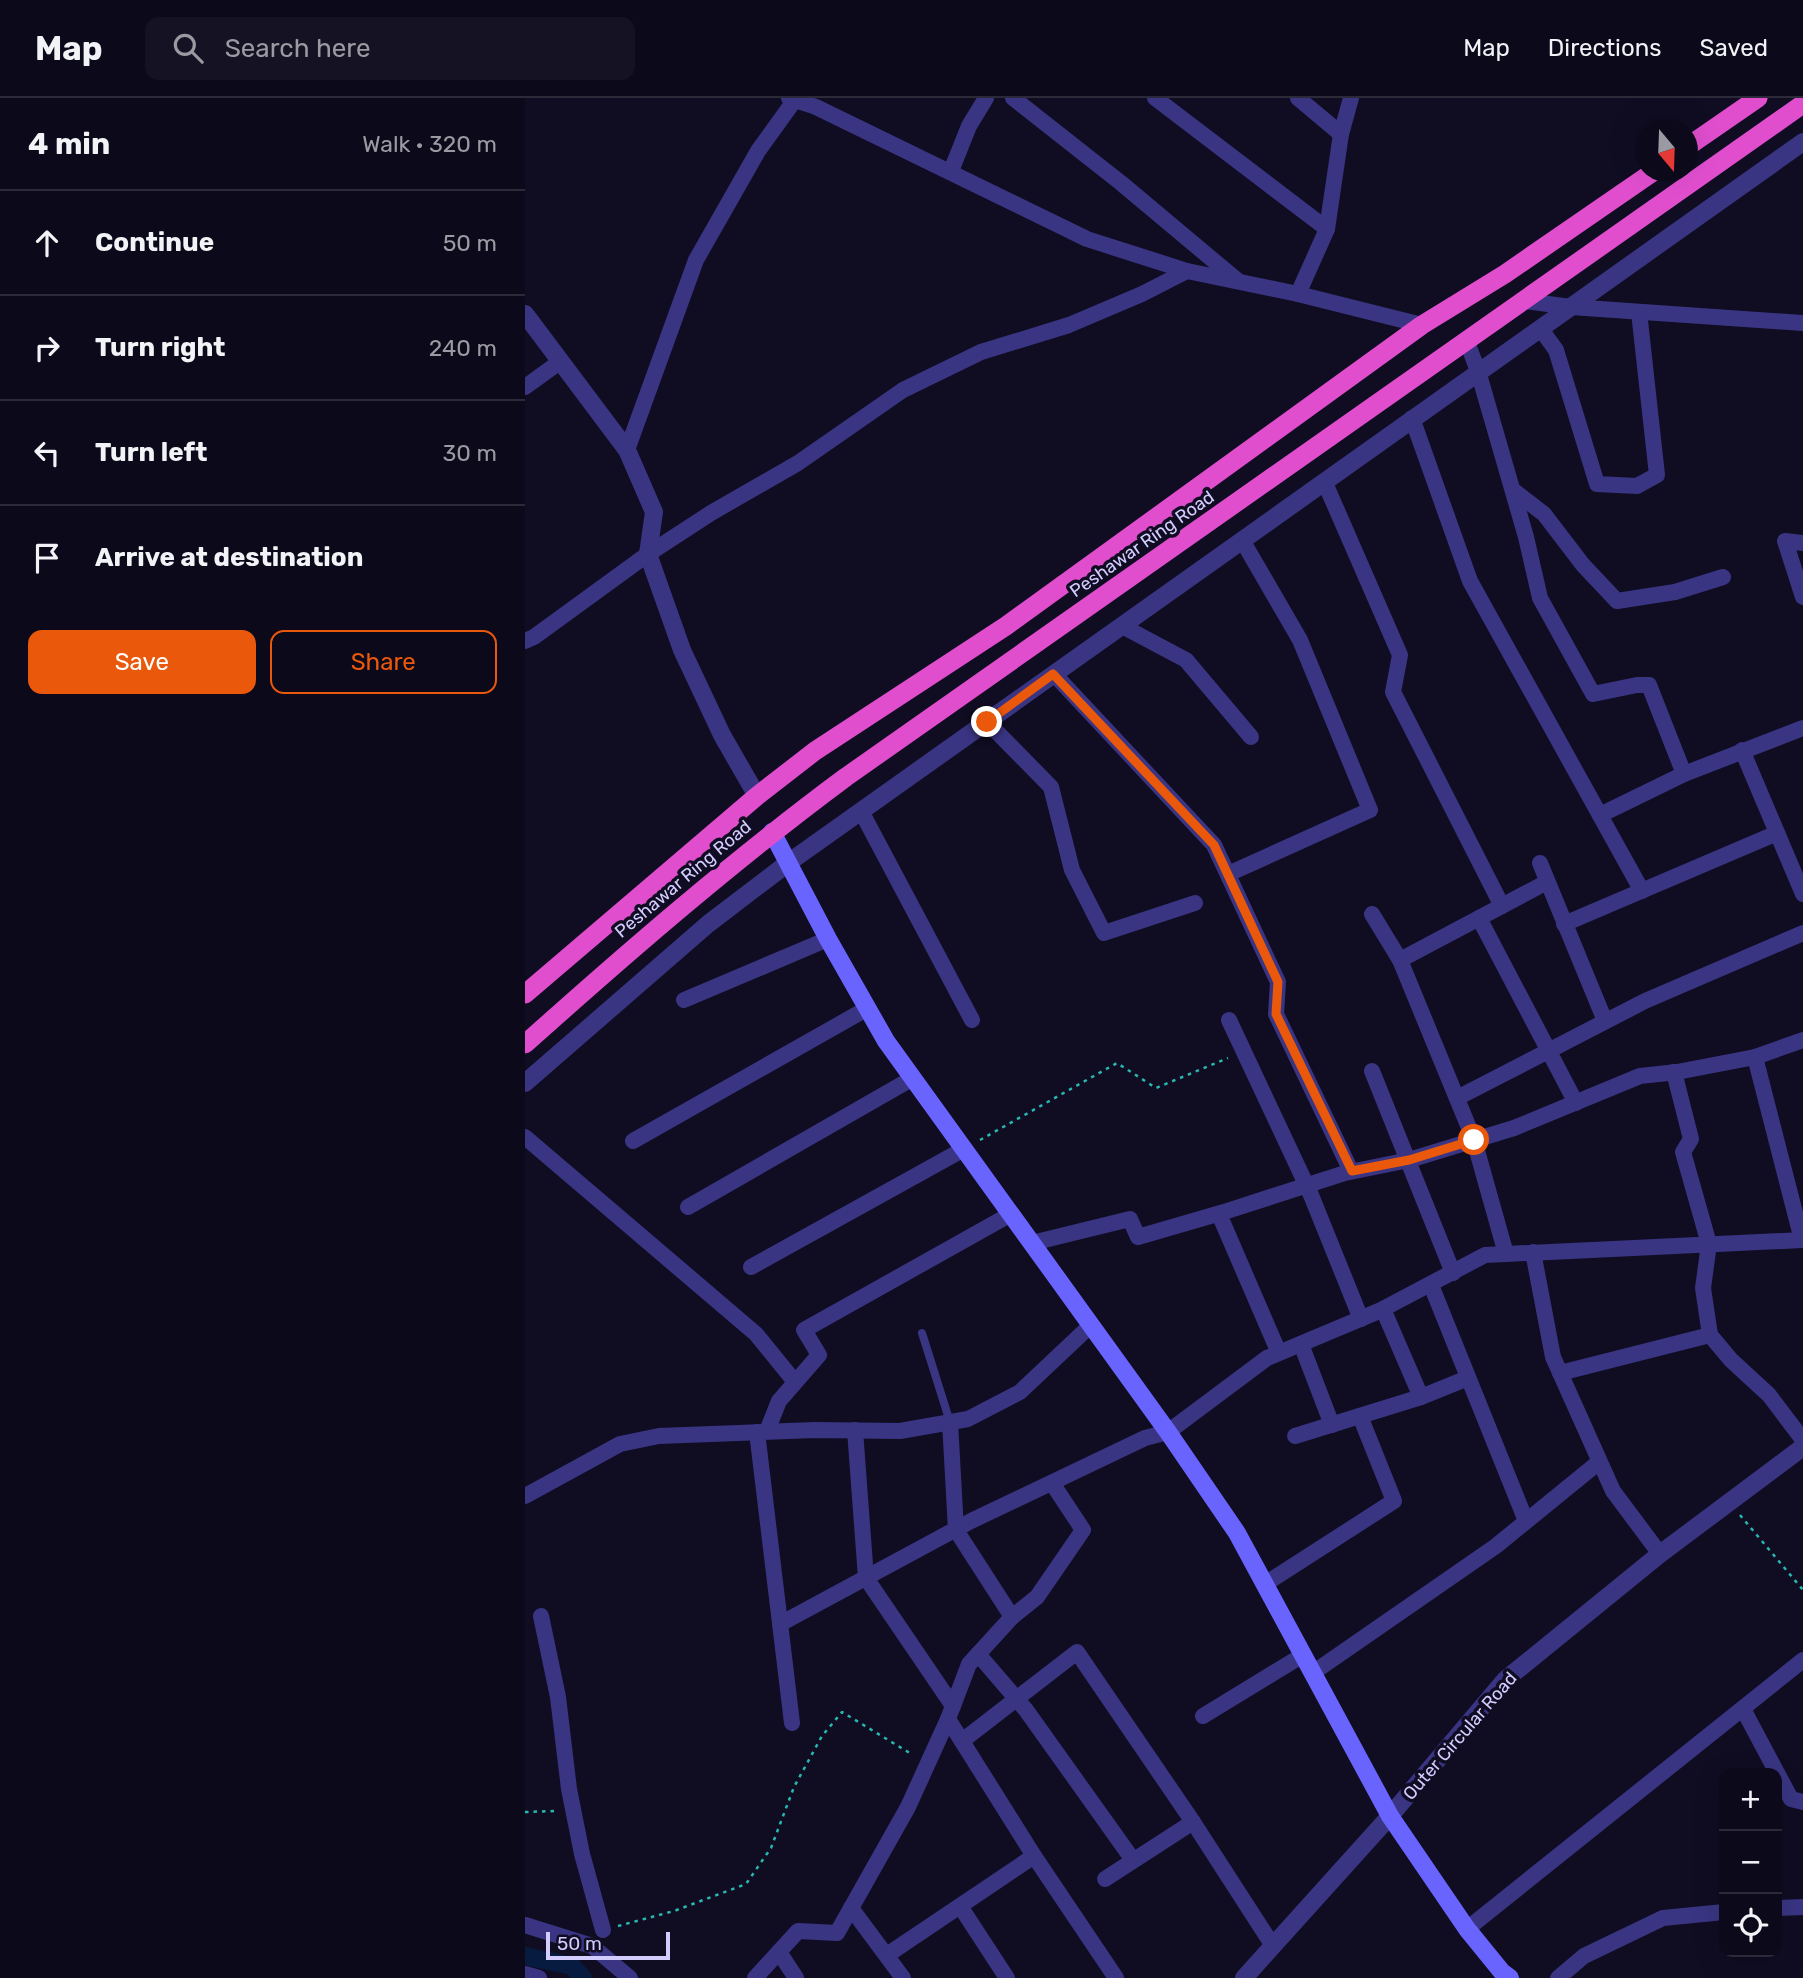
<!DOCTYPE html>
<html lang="en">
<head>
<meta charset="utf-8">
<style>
  body { margin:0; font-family:Rubik,sans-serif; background:#151223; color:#f1f3f6 }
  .controls { position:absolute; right:21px; bottom:21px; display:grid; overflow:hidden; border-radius:14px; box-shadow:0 7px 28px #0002 }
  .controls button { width:63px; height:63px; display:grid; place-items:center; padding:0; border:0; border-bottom:2px solid #2c2a39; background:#0c091a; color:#f1f3f6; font:35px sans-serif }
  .compass { position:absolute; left:1110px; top:21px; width:63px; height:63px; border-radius:50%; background:#0c091a; box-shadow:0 7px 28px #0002; rotate:161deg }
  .scale { position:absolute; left:21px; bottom:18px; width:124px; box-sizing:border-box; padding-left:7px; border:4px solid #d3cdff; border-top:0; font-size:19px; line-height:24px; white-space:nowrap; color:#d3cdff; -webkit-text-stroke:5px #100c22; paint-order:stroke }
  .stop { position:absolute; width:21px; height:21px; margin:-16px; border:5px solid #ea580c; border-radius:50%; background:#fff }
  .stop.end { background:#ea580c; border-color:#fff; box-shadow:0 2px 7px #0008 }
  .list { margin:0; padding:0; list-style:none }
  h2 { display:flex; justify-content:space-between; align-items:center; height:91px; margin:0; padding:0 28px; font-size:30px }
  h2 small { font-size:23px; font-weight:400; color:#9a9aa2 }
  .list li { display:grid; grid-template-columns:46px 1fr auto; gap:21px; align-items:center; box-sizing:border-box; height:105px; padding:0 28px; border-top:2px solid #2c2a39 }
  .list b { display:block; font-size:26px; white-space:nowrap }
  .list em { font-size:23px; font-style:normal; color:#9a9aa2 }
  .actions { display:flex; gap:14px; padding:21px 28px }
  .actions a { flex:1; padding:16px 0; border:2px solid #ea580c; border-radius:14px; text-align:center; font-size:24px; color:#ea580c }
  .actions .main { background:#ea580c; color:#fff }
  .icon { flex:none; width:38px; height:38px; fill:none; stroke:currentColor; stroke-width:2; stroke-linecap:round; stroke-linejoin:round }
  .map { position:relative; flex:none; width:1278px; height:1880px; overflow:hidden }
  header { display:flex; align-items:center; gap:42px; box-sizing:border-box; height:98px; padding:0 35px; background:#0c091a; border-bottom:2px solid #2c2a39 }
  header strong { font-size:33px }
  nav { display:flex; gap:38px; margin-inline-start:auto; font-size:24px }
  .search { width:490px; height:63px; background:#151223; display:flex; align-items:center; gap:18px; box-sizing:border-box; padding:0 24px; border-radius:14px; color:#9a9aa2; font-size:26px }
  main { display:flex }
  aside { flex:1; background:#0c091a }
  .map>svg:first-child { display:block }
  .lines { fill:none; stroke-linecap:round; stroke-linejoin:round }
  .canal { stroke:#071a40; stroke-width:18 }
  .path { stroke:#28b8b2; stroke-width:2.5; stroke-dasharray:3.5 5; stroke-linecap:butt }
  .service { stroke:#393583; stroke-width:8 }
  .minor { stroke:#393583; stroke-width:16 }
  .tertiary { stroke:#393583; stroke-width:18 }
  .secondary { stroke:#6a64ff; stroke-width:18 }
  .trunk { stroke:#e04ece; stroke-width:19 }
  .route { stroke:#ea580c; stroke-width:9 }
  .labels { text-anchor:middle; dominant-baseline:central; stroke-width:7; stroke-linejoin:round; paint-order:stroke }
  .street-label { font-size:18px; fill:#d3cdff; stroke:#100c22 }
</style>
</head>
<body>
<header>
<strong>Map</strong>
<div class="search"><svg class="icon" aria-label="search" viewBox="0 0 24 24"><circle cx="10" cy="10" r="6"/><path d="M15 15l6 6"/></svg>Search here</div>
<nav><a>Map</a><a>Directions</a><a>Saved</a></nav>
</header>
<main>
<aside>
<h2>4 min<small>Walk · 320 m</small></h2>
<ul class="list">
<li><svg class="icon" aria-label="ahead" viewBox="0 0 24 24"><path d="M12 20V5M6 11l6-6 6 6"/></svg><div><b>Continue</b></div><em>50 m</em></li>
<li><svg class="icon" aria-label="right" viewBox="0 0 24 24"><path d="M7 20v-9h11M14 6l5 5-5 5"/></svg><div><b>Turn right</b></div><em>240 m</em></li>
<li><svg class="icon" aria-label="left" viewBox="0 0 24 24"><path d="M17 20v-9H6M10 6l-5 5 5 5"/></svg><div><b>Turn left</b></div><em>30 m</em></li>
<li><svg class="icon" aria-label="arrive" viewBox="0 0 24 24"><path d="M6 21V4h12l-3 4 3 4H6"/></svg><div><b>Arrive at destination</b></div></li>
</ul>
<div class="actions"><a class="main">Save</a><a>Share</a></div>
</aside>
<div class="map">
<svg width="1278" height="1880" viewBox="0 0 1278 1880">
  <rect width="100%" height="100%" fill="#100c22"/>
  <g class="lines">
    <!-- canal -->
    <polyline class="canal" points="0,1858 47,1868 58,1880"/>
    <!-- path -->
    <g class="path">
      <polyline points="455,1042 592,965 631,990 703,960"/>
      <polyline points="1215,1417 1278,1492"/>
      <polyline points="0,1714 31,1713"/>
      <polyline points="93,1828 149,1813 221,1786 246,1750 269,1689 297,1638 317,1614 388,1657"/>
    </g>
    <!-- service -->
    <polyline class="service" points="397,1235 425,1324"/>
    <!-- minor -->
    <g class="minor">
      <polyline points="264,0 291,9 562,141 662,173"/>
      <polyline points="488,0 596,85 713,183"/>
      <polyline points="630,0 802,131"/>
      <polyline points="773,0 816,36"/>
      <polyline points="426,73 444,28 461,0"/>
      <polyline points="773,196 802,131 816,36 826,0"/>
      <polyline points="1000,203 1046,209 1278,225"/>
      <polyline points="1015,230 1031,252 1072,386 1112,388 1132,377 1114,214"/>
      <polyline points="942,244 953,273 1001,439 1015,500 1068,596 1112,587 1124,587 1159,676"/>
      <polyline points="0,289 36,263"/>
      <polyline points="887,320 945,483 1117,793"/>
      <polyline points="102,352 171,162 233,53 269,3"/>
      <polyline points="800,385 875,557 868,594 977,808"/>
      <polyline points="988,392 1019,416 1058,467 1092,503 1150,494 1198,479"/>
      <polyline points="1278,445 1260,443 1278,499"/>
      <polyline points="597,528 661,562 726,639"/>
      <polyline points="0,543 9,539 123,456 186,415 273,365 378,292 456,254 544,227 617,196 662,173 773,196 897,227"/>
      <polyline points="529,576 689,747 753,884 751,916 826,1073"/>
      <polyline points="462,624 526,689 547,772 579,835 670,805"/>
      <polyline points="1217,652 1278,796"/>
      <polyline points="336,713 447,922"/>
      <polyline points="1075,717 1159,676 1278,630"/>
      <polyline points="1015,765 1080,923"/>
      <polyline points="703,776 845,712 775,542 717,442"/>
      <polyline points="847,816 875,862 949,1042 981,1156"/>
      <polyline points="954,820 1051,1005"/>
      <polyline points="1039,826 1252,735"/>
      <polyline points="875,862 1022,784"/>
      <polyline points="159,902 303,841"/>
      <polyline points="704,922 786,1097 836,1221"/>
      <polyline points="1230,959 1277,1142"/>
      <polyline points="847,973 928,1175"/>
      <polyline points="1149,974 1166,1041 1158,1054 1184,1146 1178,1190 1185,1237 1206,1262 1244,1297 1278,1342"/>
      <polyline points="932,1000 1120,903 1278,835"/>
      <polyline points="0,1039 231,1236 270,1284"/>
      <polyline points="108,1043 343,910"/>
      <polyline points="163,1109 388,980"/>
      <polyline points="694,1116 754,1255"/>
      <polyline points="507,1145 605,1121 613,1139 699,1114 820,1075 884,1062 989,1030 1115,978 1152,974 1230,959 1278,942"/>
      <polyline points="1008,1154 1028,1259 1088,1393 1135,1456"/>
      <polyline points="226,1169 439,1051"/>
      <polyline points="906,1187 1001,1423"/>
      <polyline points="858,1211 896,1299"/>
      <polyline points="776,1246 807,1327"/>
      <polyline points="1035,1275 1185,1237"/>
      <polyline points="425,1324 431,1432 487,1519"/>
      <polyline points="330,1332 341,1480 428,1608"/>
      <polyline points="242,1333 254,1303 294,1257 279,1232 486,1116"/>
      <polyline points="232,1334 267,1625"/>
      <polyline points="770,1338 896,1299 943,1280"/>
      <polyline points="0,1398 95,1346 134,1338 290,1332 375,1333 443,1321 495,1294 566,1227"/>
      <polyline points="740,1486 869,1403 835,1318"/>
      <polyline points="16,1518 33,1599 44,1691 57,1756 78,1832"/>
      <polyline points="255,1526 446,1423 620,1340 643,1334 742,1260 854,1213 960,1157 1278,1142"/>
      <polyline points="453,1556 501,1612 608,1762"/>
      <polyline points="789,1574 971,1448 1074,1364"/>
      <polyline points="1218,1611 1266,1701 1278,1704"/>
      <polyline points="678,1618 778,1557"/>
      <polyline points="423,1621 509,1758 591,1880"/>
      <polyline points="437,1643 552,1554 668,1724 748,1848"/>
      <polyline points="580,1781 668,1724"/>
      <polyline points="435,1808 482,1880"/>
      <polyline points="326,1810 378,1880"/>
      <polyline points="1252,1810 1278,1809"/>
      <polyline points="0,1827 67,1848 105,1880"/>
      <polyline points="942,1831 1278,1562"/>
      <polyline points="254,1854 271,1880"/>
      <polyline points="362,1857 509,1758"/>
      <polyline points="0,1876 14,1880"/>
      <polyline points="230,1880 273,1833 312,1835 383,1709 423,1621 444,1566 487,1519 512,1499 558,1432 527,1385"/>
      <polyline points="1033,1880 1059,1858 1138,1820 1199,1814"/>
    </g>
    <!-- tertiary -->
    <g class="tertiary">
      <polyline points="0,216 102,352 129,414 123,456 157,552 197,637 232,698"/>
      <polyline points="0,985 183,826 263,765 1278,44"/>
      <polyline points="719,1880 865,1718 980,1582 1135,1456 1278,1349"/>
    </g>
    <!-- secondary -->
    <polyline class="secondary" points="247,734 303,841 361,943 643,1334 712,1435 865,1718 942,1831 977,1874 985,1880"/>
    <!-- trunk -->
    <g class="trunk">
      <polyline points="1162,49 1233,0"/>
      <polyline points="0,896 232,698 290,653 481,528 897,227 980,176 1128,74"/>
      <path d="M0 946C104 853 209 762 321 679L1278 6"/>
    </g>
  </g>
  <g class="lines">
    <!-- route -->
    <polyline class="route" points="462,624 528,576 689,747 753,884 751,916 827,1073 884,1062 949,1042"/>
  </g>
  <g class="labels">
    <!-- street labels -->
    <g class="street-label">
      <text transform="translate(617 446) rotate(-35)">Peshawar Ring Road</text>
      <text transform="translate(158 781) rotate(-40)">Peshawar Ring Road</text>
      <text transform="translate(935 1638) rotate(-49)">Outer Circular Road</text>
    </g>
  </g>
</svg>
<div class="controls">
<button>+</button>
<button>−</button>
<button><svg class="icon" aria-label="locate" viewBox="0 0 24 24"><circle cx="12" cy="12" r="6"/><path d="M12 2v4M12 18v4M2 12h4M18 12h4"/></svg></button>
</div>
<svg class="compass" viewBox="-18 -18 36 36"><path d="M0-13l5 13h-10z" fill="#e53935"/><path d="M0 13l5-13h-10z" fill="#9a9aa2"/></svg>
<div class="scale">50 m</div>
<div class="stop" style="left:949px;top:1042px"></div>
<div class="stop end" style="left:462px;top:624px"></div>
</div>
</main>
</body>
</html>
